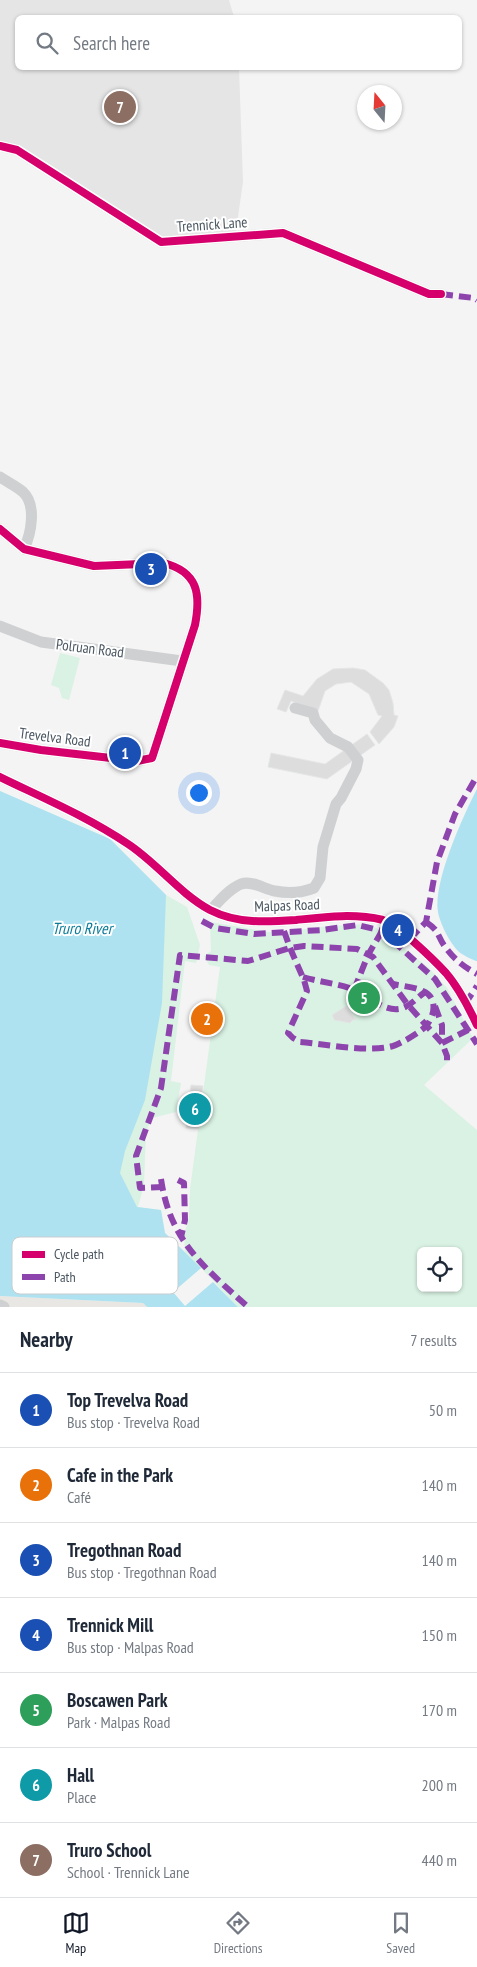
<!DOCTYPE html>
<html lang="en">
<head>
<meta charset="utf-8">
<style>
  body { margin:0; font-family:"PT Sans Narrow",sans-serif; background:#f2f2f3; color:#1f2937 }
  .controls { position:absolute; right:15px; bottom:15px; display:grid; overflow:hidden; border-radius:8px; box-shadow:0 1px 4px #0004 }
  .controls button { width:45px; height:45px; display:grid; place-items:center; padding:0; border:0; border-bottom:1px solid #e0e1e3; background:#fff; color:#1f2937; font:25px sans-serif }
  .compass { position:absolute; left:357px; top:85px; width:45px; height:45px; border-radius:50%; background:#fff; box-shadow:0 1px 4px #0004; rotate:342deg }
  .you { position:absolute; left:198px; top:792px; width:18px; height:18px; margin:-12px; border:4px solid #fff; border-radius:50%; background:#1a73e8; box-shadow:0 0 0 8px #1a73e833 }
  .badge { display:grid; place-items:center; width:32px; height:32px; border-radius:50%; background:#111827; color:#fff; font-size:16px; font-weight:700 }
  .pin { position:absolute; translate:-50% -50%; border:2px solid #fff; box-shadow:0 1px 5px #0006 }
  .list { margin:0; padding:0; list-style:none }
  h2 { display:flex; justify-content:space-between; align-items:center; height:65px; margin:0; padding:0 20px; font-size:21px }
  h2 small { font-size:16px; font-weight:400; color:#747a83 }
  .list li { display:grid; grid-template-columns:32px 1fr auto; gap:15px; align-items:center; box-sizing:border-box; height:75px; padding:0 20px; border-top:1px solid #e0e1e3 }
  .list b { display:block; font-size:19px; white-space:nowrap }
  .list p { margin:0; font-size:16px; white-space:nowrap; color:#747a83 }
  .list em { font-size:16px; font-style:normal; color:#747a83 }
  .icon { flex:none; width:28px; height:28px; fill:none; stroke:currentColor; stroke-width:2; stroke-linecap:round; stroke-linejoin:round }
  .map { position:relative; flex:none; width:477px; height:1307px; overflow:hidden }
  .search { position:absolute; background:#fff; box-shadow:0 1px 4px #0004; left:15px; right:15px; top:15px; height:55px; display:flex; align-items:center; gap:12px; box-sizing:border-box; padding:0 18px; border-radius:8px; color:#747a83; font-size:19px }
  .sheet { height:590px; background:#fff }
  nav { display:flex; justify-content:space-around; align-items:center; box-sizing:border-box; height:70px; border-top:1px solid #e0e1e3; background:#fff; font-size:14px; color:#747a83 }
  nav a { display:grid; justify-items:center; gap:2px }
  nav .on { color:#111827 }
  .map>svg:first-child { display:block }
  .commercial { fill:#e8e7e3 }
  .education { fill:#e6e5e6 }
  .green { fill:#d9f2e3; fill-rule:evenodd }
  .water { fill:#aee2f0 }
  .building { fill:#ddddde; stroke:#e5e6e7 }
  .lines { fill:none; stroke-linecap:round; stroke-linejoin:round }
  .minor { stroke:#ced0d2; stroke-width:11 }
  .quiet { stroke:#8e44ad; stroke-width:6; stroke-dasharray:12 6; stroke-linecap:butt }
  .cycleway-casing { stroke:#fff; stroke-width:11 }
  .cycleway { stroke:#d6006c; stroke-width:8 }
  .labels { text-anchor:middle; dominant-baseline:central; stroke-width:4; stroke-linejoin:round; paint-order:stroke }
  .street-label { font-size:15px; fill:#4a5661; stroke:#fff }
  .water-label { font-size:16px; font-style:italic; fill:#0c7c9b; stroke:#fff }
  .key { fill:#fff; stroke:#c9ccd0; stroke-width:1 }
  .key-label { font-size:14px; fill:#4a5661 }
</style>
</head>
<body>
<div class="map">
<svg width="477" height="1307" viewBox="0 0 477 1307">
  <rect width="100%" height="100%" fill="#f4f4f4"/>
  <!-- commercial -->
  <polygon class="commercial" points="0,1296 143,1303 147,1307 0,1307"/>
  <!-- education -->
  <polygon class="education" points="0,0 229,0 234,17 18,18 18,68 239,68 243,182 235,237 161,242 0,146"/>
  <!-- green -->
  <g class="green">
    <polygon points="60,653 80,658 69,700 62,698 59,688 51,685"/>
    <path d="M0 791 110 839 166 895 187 907 200 945 196 963 185 961 171 1081 181 1083 176 1112 152 1118 146 1132 144 1185 138 1207 161 1210 165 1233 185 1252 184 1235 189 1218 190 1189 220 967 209 965 204 956 211 951 210 922 275 933 329 926 368 924 382 931 429 968 447 988 473 1038 424 1085 477 1130V1307H238L201 1268 173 1292 50 1155ZM421 1251H458V1288H421Z"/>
  </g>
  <!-- water -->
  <g class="water">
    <path d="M477 789V961H476C472 959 466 957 462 954 452 948 440 924 438 912 433 882 463 816 477 789Z"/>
    <polygon points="0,791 110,839 166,895 162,1003 145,1100 125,1151 120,1173 137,1207 161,1210 165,1233 201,1268 173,1292 185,1306 213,1282 238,1307 147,1307 143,1303 0,1296"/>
  </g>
  <!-- building -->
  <g class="building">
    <polygon points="353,668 365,670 383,683 389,690 393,703 394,715 398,716 394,727 379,744 370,732 382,716 378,715 369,694 351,682 336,684 325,691 318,711 291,701 286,712 277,709 285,690 303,696 317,679 333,669"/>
    <polygon points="367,734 375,745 327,779 268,767 271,753 325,764"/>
    <polygon points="346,1006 356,1020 353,1020 350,1023 334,1020 332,1015"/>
    <polygon points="203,1012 214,1014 212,1026 201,1024"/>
    <polygon points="191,1085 203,1086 199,1129 186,1128"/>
  </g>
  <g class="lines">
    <!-- minor -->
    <g class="minor">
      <polyline points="0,146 17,150 161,242 283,233 429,294 441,294"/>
      <path d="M0 477C7 482 16 486 23 492 37 505 31 534 24 549"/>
      <path d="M0 529 24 549 94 566 164 563C198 572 201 594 195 625L152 758 137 761 41 750 0 743"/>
      <polyline points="0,626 41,642 182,661"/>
      <path d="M0 777C43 798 88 817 128 844 157 863 179 893 210 910 237 924 267 922 296 920 324 917 354 913 383 920 397 924 435 961 446 973 459 988 469 1008 477 1025"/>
      <path d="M211 910C219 901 229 889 241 884 252 880 264 889 275 891 289 894 301 893 314 888L320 878 323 847 336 804 341 798 356 769 358 760 348 747 330 738 315 720 313 713 295 708"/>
      <polyline points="0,1305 4,1307"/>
    </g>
    <!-- quiet -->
    <g class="quiet">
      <polyline points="441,294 474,298 477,300"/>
      <polyline points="202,921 215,928 254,934 322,930 358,925 382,931 435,979 477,1044"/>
      <path d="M426 922C441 932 436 935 446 948 454 959 464 967 477 974"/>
      <path d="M284 931 290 948 304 980 307 991 288 1033 293 1038 300 1042C328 1044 366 1053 393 1046 400 1044 421 1032 426 1026 435 1016 438 997 423 991 414 987 402 986 393 984"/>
      <polyline points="410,939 426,922 437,862 455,814 477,776"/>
      <path d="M303 977C319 982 336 983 352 989 368 995 385 1014 403 1008 411 1005 418 997 425 992"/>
      <polyline points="354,990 368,955 382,931"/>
      <polyline points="465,1004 477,986"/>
      <polyline points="435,1006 442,1025 442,1043"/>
      <polyline points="442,1043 468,1030"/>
      <path d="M161 1179C170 1241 204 1267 248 1307"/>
      <polyline points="178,1180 184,1183 185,1220 181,1237"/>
      <polyline points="163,1187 140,1188 136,1156 161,1088 180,955 248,961 290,948 304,946 357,949 373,957 408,1005 442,1043 447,1056 447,1063"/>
    </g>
    <defs>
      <g id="cycleway">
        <polyline points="0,146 17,150 161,242 283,233 429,294 441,294"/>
        <path d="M0 529 24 549 94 566 164 563C198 572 201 594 195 625L152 758 137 761 41 750 0 743"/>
        <path d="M0 777C43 798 88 817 128 844 157 863 179 893 210 910 237 924 267 922 296 920 324 917 354 913 383 920 397 924 435 961 446 973 459 988 469 1008 477 1025"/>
      </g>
    </defs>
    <!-- cycleway casing -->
    <use href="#cycleway" class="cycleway-casing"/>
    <!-- cycleway -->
    <use href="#cycleway" class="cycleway"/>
  </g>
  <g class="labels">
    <!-- street labels -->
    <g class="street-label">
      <text transform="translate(212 224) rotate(-4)">Trennick Lane</text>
      <text transform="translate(90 648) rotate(7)">Polruan Road</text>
      <text transform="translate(55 737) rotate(7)">Trevelva Road</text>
      <text transform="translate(287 905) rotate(-2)">Malpas Road</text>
    </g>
    <!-- water labels -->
    <g class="water-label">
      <text x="82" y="928">Truro River</text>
    </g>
  </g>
  <!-- legend -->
  <rect x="12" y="1237" width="166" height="57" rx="8" class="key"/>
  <rect x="22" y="1251" width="23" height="7" fill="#d6006c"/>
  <rect x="22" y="1274" width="23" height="6" fill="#8e44ad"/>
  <g class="key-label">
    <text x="54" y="1259">Cycle path</text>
    <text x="54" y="1282">Path</text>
  </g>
</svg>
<div class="controls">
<button><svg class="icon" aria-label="locate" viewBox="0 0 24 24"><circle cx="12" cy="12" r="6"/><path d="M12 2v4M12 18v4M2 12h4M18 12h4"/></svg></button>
</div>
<svg class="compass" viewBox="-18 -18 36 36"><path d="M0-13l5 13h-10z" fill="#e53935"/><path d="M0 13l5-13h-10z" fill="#747a83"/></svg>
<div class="you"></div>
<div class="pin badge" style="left:125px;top:753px;background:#1a4fb4">1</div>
<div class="pin badge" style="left:207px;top:1019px;background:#e8710a">2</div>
<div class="pin badge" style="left:151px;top:569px;background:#1a4fb4">3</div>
<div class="pin badge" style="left:398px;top:930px;background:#1a4fb4">4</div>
<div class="pin badge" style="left:364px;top:998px;background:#2e9e5b">5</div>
<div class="pin badge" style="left:195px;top:1109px;background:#0f9aa8">6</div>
<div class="pin badge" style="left:120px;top:107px;background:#8d6e63">7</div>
<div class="search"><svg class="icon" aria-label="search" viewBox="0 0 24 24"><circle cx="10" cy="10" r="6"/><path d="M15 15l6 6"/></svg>Search here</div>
</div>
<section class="sheet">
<h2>Nearby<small>7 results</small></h2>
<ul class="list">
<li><span class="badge" style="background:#1a4fb4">1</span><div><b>Top Trevelva Road</b><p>Bus stop · Trevelva Road</p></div><em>50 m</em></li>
<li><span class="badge" style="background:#e8710a">2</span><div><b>Cafe in the Park</b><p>Café</p></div><em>140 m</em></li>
<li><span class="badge" style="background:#1a4fb4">3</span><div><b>Tregothnan Road</b><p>Bus stop · Tregothnan Road</p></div><em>140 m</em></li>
<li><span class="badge" style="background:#1a4fb4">4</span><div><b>Trennick Mill</b><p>Bus stop · Malpas Road</p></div><em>150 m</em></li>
<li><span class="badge" style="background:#2e9e5b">5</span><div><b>Boscawen Park</b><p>Park · Malpas Road</p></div><em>170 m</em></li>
<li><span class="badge" style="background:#0f9aa8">6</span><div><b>Hall</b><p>Place</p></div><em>200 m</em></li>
<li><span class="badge" style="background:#8d6e63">7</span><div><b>Truro School</b><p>School · Trennick Lane</p></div><em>440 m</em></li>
</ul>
</section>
<nav>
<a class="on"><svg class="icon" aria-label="map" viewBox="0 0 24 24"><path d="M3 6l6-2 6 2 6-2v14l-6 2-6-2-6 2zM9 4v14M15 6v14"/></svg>Map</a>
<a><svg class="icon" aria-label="directions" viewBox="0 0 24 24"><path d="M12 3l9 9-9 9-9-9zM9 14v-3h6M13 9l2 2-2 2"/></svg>Directions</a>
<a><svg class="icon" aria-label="saved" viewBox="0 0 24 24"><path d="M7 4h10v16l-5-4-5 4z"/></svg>Saved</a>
</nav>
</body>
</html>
